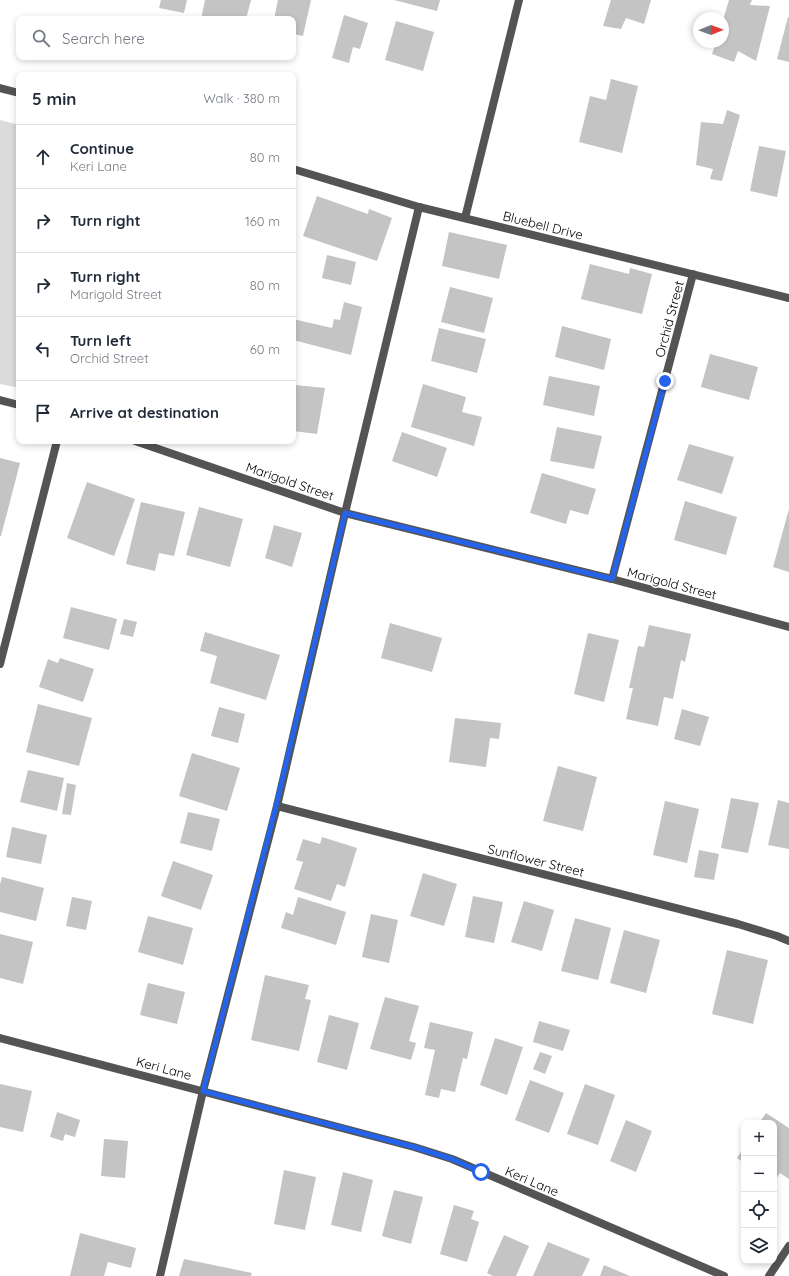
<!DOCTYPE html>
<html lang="en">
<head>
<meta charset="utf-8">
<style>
  body { margin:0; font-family:Quicksand,sans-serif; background:#f2f2f3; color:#1f2937 }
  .controls { position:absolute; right:12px; bottom:12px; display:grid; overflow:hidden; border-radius:8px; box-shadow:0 2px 6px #0003 }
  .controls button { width:36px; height:36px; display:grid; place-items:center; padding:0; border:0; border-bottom:1px solid #e0e1e3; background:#fff; color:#1f2937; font:20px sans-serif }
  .compass { position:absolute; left:693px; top:12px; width:36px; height:36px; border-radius:50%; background:#fff; box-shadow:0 2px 6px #0003; rotate:89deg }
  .stop { position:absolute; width:12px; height:12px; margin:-9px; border:3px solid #2563eb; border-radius:50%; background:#fff }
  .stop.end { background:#2563eb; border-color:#fff; box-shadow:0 1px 4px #0008 }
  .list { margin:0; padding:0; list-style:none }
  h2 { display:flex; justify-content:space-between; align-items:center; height:52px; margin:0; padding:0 16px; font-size:17px }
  h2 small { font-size:13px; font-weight:400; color:#747a83 }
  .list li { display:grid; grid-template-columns:26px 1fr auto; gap:12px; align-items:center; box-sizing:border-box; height:64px; padding:0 16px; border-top:1px solid #e0e1e3 }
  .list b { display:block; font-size:15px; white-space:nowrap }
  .list p { margin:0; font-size:13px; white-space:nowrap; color:#747a83 }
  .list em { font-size:13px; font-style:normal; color:#747a83 }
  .icon { flex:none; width:22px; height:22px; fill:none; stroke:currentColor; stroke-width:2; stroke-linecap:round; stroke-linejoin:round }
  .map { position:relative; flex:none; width:789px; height:1276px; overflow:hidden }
  .search { position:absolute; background:#fff; box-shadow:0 2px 6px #0003; left:16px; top:16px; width:280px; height:44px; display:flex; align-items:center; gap:10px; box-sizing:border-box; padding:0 14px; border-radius:8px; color:#747a83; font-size:15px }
  .panel { position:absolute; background:#fff; box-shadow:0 2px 6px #0003; left:16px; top:72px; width:280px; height:372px; border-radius:8px }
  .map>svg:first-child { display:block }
  .green { fill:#dbdbdb }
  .building { fill:#c4c4c4 }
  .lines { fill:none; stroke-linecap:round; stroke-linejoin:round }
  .minor { stroke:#545454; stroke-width:8 }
  .route { stroke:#2563eb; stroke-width:5 }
  .labels { text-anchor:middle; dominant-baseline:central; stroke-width:3; stroke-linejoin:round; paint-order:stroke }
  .street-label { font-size:13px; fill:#000; stroke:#fff }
</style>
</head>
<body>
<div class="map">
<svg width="789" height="1276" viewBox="0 0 789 1276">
  <rect width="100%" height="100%" fill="#fff"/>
  <!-- green -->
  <polygon class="green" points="0,120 19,125 19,388 0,384"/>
  <!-- building -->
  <g class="building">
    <polygon points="161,0 187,0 184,13 159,8"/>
    <polygon points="205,0 251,0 246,19 201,19"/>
    <polygon points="278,0 311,0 303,36 293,34 293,19 274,19"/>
    <polygon points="394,0 440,0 437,11"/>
    <polygon points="611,0 651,0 644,24 626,18 621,29 603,26"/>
    <polygon points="729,0 752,0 750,5 770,6 756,61 738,51 734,62 712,54 716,42 723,42 723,20"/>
    <polygon points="344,15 368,23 360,49 353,47 349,63 332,58"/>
    <polygon points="788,17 789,17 789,62 777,59"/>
    <polygon points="396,21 434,32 423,71 385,60"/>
    <polygon points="611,79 638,86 622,153 579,142 590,96 606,100"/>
    <polygon points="727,110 740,115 722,181 710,179 713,169 696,165 701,122 723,124"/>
    <polygon points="759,146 786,151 777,197 750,191"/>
    <polygon points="317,196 368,214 369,209 392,218 377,261 303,236"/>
    <polygon points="449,232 507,245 499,279 442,266"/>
    <polygon points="327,255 356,262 351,285 322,278"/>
    <polygon points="590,264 629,274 630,268 652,274 642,314 581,299"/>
    <polygon points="450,287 493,298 484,333 441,322"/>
    <polygon points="344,302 362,307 351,355 293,340 293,319 332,328 334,319 340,320"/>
    <polygon points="562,326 611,339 604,370 555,357"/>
    <polygon points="439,328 486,339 477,373 431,361"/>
    <polygon points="710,354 758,367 749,400 701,387"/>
    <polygon points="549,376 600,386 594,416 543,405"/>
    <polygon points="423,384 466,397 462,412 482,417 474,446 411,427"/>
    <polygon points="295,385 325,388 317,434 293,431 293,392"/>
    <polygon points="557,427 602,436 594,469 550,461"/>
    <polygon points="402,432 447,448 437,477 392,461"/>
    <polygon points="689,444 734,457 722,494 677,480"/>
    <polygon points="0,458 20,463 1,536 0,536"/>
    <polygon points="542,473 596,489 588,515 570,510 566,524 530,513"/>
    <polygon points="87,482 135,499 114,556 67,538"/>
    <polygon points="685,501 737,517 726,555 674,540"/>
    <polygon points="141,502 185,512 174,556 159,553 155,571 126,564"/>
    <polygon points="199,507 243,519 230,567 186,555"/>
    <polygon points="789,509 789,572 773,567"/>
    <polygon points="274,525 302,533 292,567 265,558"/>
    <polygon points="71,607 117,619 109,650 63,638"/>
    <polygon points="124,619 137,622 133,637 120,634"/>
    <polygon points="390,623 442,638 432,672 381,658"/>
    <polygon points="649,625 691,634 685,662 681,660 673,699 664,697 658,726 626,719 633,688 629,688 638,646 644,647"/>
    <polygon points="205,632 280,655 266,700 210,683 217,656 200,651"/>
    <polygon points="588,633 619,640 604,702 574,694"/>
    <polygon points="60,658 94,669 83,702 39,687 48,659 58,663"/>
    <polygon points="38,704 92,718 79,766 26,752"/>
    <polygon points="219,707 245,714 238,743 211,736"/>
    <polygon points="682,709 709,717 700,746 674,739"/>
    <polygon points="455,718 501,723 499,739 490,738 486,767 449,762"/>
    <polygon points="192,753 240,768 227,811 179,796"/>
    <polygon points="558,766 597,777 583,831 543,821"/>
    <polygon points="28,770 64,778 57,811 20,802"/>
    <polygon points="67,783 76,785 71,815 62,814"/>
    <polygon points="731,798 759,803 748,853 721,848"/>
    <polygon points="778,800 789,803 789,849 768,845"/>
    <polygon points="665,801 699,809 687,863 653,855"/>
    <polygon points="188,812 220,819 212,851 180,843"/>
    <polygon points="12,827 47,835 41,864 6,857"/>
    <polygon points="322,837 357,848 345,887 337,884 331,901 294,889 303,862 296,860 303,839 320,844"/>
    <polygon points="699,850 719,854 714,880 694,877"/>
    <polygon points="173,861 213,875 201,910 161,896"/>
    <polygon points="423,873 457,884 444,926 410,916"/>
    <polygon points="2,877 44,888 36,921 0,912 0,884"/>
    <polygon points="473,896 503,902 494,943 465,937"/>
    <polygon points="72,897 92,901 86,930 66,926"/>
    <polygon points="298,897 346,912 336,945 281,928 286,912 293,915"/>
    <polygon points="524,901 554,910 542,951 511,942"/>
    <polygon points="371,914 398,920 389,963 362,957"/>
    <polygon points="148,916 193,928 183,965 138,952"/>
    <polygon points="575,918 611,928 598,980 561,971"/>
    <polygon points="624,930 660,940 646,993 610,983"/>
    <polygon points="0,934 33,942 23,984 0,978"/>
    <polygon points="727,950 768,960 753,1024 712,1014"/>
    <polygon points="265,975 309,985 305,999 311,1000 299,1051 251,1040"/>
    <polygon points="148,983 185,992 177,1024 140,1015"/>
    <polygon points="385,997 419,1006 409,1041 416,1043 411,1060 370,1049"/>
    <polygon points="329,1015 359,1023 347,1070 317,1062"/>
    <polygon points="539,1021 570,1030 563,1051 533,1042"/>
    <polygon points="430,1022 473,1032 467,1059 463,1058 455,1092 441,1089 439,1098 425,1095 435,1050 424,1048"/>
    <polygon points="495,1038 523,1047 507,1095 480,1085"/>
    <polygon points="540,1052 552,1056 545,1074 533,1069"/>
    <polygon points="530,1080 564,1093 549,1133 515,1120"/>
    <polygon points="0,1084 32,1091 23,1132 0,1127"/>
    <polygon points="585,1084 615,1095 598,1145 567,1134"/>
    <polygon points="57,1112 80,1120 75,1137 65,1134 63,1141 50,1137"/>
    <polygon points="766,1113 789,1128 789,1179 780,1173 774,1182 774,1123 759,1123"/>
    <polygon points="626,1120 652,1131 636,1172 610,1161"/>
    <polygon points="104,1139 128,1141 125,1178 101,1176"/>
    <polygon points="744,1147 744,1163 737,1158"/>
    <polygon points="284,1170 316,1177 305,1230 274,1224"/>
    <polygon points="343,1172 373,1180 361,1232 331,1225"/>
    <polygon points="394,1190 423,1197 411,1244 382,1236"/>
    <polygon points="454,1205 474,1211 471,1219 479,1222 467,1262 440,1254"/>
    <polygon points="80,1233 136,1248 131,1268 108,1262 104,1276 70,1276"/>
    <polygon points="504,1235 529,1246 516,1276 493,1276 487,1273"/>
    <polygon points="548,1242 590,1259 582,1276 533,1276"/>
    <polygon points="184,1259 252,1273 251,1276 179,1276"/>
    <polygon points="604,1265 630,1276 600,1276"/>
  </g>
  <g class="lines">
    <!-- minor -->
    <g class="minor">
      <polyline points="0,88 19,93"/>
      <polyline points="293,169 419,207 789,298"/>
      <polyline points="465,218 519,0"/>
      <polyline points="0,400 19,405"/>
      <polyline points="135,441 345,513 612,579 789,627"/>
      <polyline points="612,579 693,274"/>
      <polyline points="0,664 57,441"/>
      <polyline points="277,806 738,924 777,936 789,941"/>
      <polyline points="0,1038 414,1147 452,1159 724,1276"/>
      <polyline points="160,1276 203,1091 277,806 345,513 419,207"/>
      <polyline points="769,1276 789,1246"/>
    </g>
  </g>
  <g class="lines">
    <!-- route -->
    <polyline class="route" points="481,1172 452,1159 414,1147 203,1091 276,806 345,513 612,579 665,381"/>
  </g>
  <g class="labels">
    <!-- street labels -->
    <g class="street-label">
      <text transform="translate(543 225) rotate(14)">Bluebell Drive</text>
      <text transform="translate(669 319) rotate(-75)">Orchid Street</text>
      <text transform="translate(290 481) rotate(19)">Marigold Street</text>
      <text transform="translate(672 583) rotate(15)">Marigold Street</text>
      <text transform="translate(536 860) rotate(14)">Sunflower Street</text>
      <text transform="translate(164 1068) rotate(15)">Keri Lane</text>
      <text transform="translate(532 1181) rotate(23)">Keri Lane</text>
    </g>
  </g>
</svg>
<div class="controls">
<button>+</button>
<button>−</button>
<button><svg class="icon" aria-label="locate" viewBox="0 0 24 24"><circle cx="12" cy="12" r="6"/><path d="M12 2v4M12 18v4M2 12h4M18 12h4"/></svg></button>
<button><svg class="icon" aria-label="layers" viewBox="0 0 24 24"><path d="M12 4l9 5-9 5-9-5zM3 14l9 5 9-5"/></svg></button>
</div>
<svg class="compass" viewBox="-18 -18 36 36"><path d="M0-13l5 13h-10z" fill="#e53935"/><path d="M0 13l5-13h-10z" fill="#747a83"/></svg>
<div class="stop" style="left:481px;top:1172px"></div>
<div class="stop end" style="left:665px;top:381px"></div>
<div class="search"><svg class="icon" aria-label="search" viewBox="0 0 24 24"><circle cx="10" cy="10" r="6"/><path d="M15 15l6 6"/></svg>Search here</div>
<section class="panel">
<h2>5 min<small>Walk · 380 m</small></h2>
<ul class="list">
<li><svg class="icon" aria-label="ahead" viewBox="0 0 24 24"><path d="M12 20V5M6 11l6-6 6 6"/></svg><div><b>Continue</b><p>Keri Lane</p></div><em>80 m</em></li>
<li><svg class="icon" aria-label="right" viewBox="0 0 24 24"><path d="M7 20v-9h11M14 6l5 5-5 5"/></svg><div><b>Turn right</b></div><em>160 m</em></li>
<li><svg class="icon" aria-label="right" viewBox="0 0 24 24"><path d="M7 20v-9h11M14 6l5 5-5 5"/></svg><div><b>Turn right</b><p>Marigold Street</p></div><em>80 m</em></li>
<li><svg class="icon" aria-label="left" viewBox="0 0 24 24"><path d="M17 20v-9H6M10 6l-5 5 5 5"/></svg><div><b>Turn left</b><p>Orchid Street</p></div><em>60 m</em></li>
<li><svg class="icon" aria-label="arrive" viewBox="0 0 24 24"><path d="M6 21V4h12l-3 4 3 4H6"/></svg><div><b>Arrive at destination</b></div></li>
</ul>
</section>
</div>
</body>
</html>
